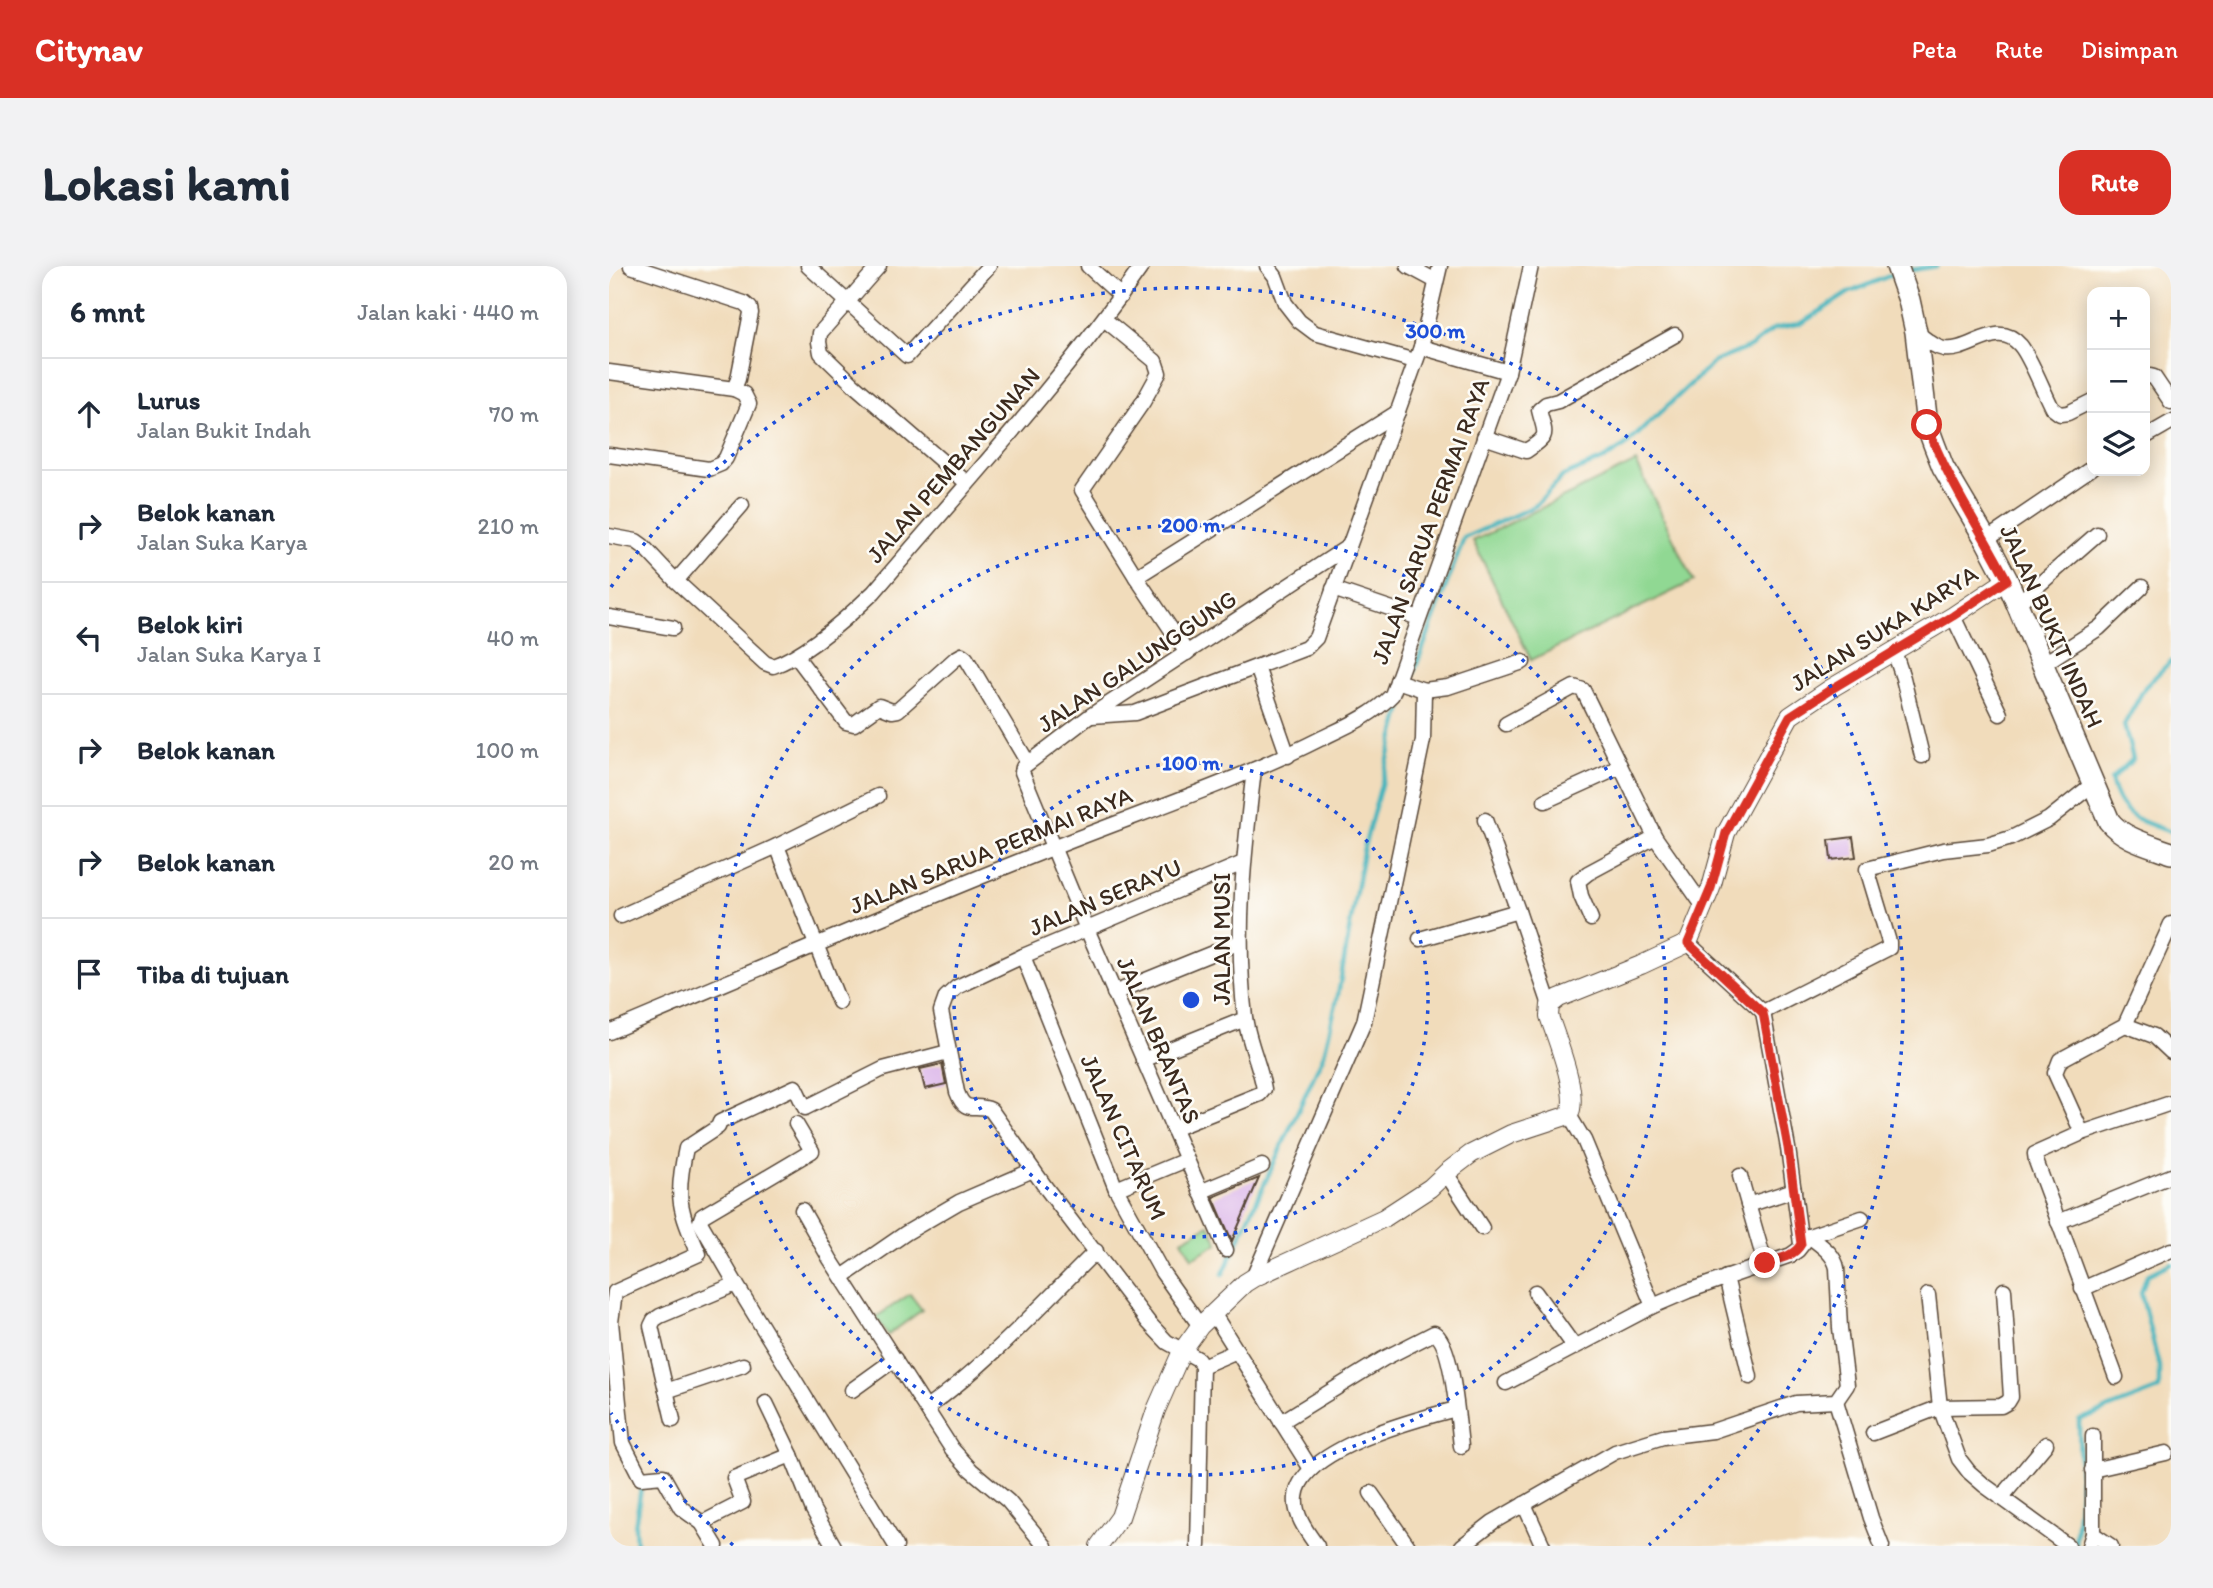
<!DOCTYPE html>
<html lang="id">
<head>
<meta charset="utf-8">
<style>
  body { margin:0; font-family:Itim,sans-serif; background:#f2f2f3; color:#1f2937 }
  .controls { position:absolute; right:21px; top:21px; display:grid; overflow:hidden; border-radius:14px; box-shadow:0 4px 18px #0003 }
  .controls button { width:63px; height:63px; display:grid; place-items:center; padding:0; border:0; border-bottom:2px solid #e0e1e3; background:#fff; color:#1f2937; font:35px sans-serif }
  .stop { position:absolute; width:21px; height:21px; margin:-16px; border:5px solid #d93025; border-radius:50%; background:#fff }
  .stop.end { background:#d93025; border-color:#fff; box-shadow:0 2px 7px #0008 }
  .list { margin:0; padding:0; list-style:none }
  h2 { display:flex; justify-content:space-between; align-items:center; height:91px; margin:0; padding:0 28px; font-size:30px }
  h2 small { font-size:23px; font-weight:400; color:#747a83 }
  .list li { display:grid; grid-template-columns:46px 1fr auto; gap:21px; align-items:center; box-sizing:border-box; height:112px; padding:0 28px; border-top:2px solid #e0e1e3 }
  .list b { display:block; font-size:26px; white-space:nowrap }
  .list p { margin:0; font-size:23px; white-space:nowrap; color:#747a83 }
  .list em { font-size:23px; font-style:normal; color:#747a83 }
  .icon { flex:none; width:38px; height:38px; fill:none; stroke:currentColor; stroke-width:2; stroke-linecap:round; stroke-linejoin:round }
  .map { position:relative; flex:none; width:1562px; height:1280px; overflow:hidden; border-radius:21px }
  header { display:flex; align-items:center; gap:42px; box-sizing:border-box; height:98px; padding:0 35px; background:#d93025; color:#fff }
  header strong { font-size:33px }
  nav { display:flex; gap:38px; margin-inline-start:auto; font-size:24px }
  .intro { display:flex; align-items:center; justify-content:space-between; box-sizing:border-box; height:168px; padding:0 42px }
  h1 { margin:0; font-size:49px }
  .button { padding:18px 32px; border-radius:21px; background:#d93025; color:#fff; font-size:24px; font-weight:700 }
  main { display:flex; gap:42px; padding:0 42px }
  aside { flex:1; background:#fff; border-radius:21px; box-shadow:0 4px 18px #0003 }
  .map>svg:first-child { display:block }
  .pitch { fill:#90d893; stroke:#668158; stroke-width:2 }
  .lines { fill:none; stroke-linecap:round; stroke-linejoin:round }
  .stream { stroke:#44b4bc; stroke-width:4.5 }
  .building { fill:#d9b0e9 }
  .minor-casing { stroke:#564536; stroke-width:17 }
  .tertiary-casing { stroke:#564536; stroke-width:20 }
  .secondary-casing { stroke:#564536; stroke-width:24 }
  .minor { stroke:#fff; stroke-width:14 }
  .tertiary { stroke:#fff; stroke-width:18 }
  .secondary { stroke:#fff; stroke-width:21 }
  .route { stroke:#d93025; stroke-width:9 }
  .ring { fill:none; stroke:#1d4ed8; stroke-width:3.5; stroke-dasharray:3.5 7 }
  .labels { text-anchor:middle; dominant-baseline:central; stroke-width:5; stroke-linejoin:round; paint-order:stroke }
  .street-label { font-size:24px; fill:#3b2a1e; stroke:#fdfcf7 }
  .centre { fill:#1d4ed8; stroke:#fdfcf7; stroke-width:3.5 }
  .ring-label { font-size:21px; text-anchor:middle; font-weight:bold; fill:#1d4ed8; stroke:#fdfcf7; stroke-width:5; stroke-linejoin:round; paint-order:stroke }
</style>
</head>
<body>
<header>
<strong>Citynav</strong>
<nav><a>Peta</a><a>Rute</a><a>Disimpan</a></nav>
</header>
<div class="intro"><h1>Lokasi kami</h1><a class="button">Rute</a></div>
<main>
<aside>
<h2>6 mnt<small>Jalan kaki · 440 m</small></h2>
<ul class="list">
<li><svg class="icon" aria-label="ahead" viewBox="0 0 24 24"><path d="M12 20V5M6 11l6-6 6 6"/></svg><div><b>Lurus</b><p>Jalan Bukit Indah</p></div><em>70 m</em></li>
<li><svg class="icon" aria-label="right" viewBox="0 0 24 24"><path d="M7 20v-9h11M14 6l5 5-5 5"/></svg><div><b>Belok kanan</b><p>Jalan Suka Karya</p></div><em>210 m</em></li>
<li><svg class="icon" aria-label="left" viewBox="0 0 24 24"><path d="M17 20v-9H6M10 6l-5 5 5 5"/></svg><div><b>Belok kiri</b><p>Jalan Suka Karya I</p></div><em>40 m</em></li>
<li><svg class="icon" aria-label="right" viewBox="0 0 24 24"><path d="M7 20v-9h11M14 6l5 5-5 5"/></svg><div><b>Belok kanan</b></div><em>100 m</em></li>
<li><svg class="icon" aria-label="right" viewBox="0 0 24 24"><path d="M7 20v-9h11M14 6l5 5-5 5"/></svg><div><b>Belok kanan</b></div><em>20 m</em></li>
<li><svg class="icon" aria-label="arrive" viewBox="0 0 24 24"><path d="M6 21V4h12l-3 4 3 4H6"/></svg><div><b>Tiba di tujuan</b></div></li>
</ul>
</aside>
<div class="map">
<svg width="1562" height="1280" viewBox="0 0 1562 1280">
  <rect width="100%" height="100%" fill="#fdfcf7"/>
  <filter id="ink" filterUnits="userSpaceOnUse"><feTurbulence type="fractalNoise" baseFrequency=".0143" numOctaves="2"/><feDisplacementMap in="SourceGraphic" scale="14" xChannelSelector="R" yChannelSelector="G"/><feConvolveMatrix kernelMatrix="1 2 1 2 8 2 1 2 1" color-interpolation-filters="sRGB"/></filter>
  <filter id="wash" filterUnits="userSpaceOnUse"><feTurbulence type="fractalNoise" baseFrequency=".00686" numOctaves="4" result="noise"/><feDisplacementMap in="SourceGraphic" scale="28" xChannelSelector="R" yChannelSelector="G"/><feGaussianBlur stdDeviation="1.57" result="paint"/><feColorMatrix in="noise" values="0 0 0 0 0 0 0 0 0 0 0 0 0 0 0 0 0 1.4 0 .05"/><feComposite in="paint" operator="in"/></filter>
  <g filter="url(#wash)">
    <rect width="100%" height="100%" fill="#f1dcbb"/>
    <!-- pitch -->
    <g class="pitch">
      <polygon points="1027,196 1085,315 922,394 864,275"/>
      <polygon points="600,959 609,977 583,992 573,974"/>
      <polygon points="301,1028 313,1044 279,1069 267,1051"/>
    </g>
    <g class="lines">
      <!-- stream -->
      <g class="stream">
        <polyline points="1297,5 1328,0"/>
        <path d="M1562 395 1536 421 1515 459 1524 493 1502 514C1511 552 1530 554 1562 566"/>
        <polyline points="614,1008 715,788 729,729 754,585 796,430 855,272 926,240 954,210 995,193 1016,180 1105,96 1141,81 1164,63 1193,57 1239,27 1285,8"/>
        <polyline points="27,1280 26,1260 32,1222"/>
        <polyline points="1466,1280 1471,1227 1470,1154 1550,1123 1550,1100 1532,1027 1538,1009 1562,997"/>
      </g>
    </g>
    <g id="blocks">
      <!-- building -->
      <g class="building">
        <polygon points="1244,571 1247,591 1222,594 1220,574"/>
        <polygon points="333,798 337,818 316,823 311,803"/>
        <polygon points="650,912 623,975 604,931"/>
      </g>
    </g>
  </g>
  <g filter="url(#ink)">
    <use href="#blocks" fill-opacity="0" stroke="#564536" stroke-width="2"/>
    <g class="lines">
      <defs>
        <g id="minor">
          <polyline points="22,0 135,37 141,42 142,47 129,113 125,123"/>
          <polyline points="199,0 298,90 380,0"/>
          <polyline points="270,0 211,67 210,76 212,87 245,119 358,217"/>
          <polyline points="479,0 512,30"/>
          <polyline points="658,0 666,10 676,37 690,55 706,67 806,95"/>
          <polyline points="799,0 827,15"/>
          <polyline points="495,53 546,95 550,107 534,136 473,224 527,311 578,387"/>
          <path d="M1307 66C1316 72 1324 81 1335 83 1361 87 1388 52 1411 79 1421 90 1435 127 1443 142L1451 148 1459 147 1483 135"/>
          <polyline points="812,81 899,106"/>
          <polyline points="0,106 125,123 135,128 140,138 117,192 112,198 100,203 0,189"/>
          <polyline points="1536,111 1541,110 1545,111 1562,136"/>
          <path d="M875 171 917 185C942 169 936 169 930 144L937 138 949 135 1066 69"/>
          <polyline points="1536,171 1562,156"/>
          <path d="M0 270 27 275 34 280 67 315 156 397 164 400C197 389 239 351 265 326 356 219 452 115 533 0"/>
          <polyline points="1377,274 1483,202"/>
          <polyline points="527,311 789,146"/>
          <polyline points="67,315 133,239"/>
          <polyline points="724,323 810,352"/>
          <polyline points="1408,338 1488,268"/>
          <polyline points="1344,350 1391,448"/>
          <polyline points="0,351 64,362"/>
          <polyline points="1285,385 1294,412 1313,490"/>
          <polyline points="187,390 237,456 245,458 270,440 283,445 289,444 346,393 353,389 357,392 419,497"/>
          <polyline points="1434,398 1490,362 1533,321"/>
          <polyline points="648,401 679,490"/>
          <polyline points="788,415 815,424 839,421 914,396"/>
          <polyline points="483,450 526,447 697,382 707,372 812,81 831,0"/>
          <polyline points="897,458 965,421 974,424 1046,571 1095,641"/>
          <polyline points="936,535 1011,501"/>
          <polyline points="876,554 909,645 941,739"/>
          <polyline points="168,580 230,736"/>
          <polyline points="12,650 168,580 269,530"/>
          <polyline points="982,653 972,630 969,615 979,607 1046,571"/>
          <polyline points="811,673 909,645"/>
          <polyline points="1079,677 1154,746"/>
          <polyline points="414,690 507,923 553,1006 591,1060"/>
          <polyline points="505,727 631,676"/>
          <polyline points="1154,746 1280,682 1280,676 1258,603 1334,584 1379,579 1402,572 1440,553 1484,518"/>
          <polyline points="1154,746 1179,882 1192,978"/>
          <polyline points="1516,759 1545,770 1562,786"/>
          <path d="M0 766C148 704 296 640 446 581 534 546 626 516 711 473 736 461 763 450 783 429L899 106 922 0"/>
          <polyline points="534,794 636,753"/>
          <polyline points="960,849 975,874 1044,1040"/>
          <polyline points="187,858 203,885 93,950 91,956 127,1018 287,1280"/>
          <path d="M564 863 651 828 655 823C651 799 639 775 636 751 626 668 635 586 645 504"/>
          <polyline points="1473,867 1446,807 1451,794 1516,759 1562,658"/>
          <polyline points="837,907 873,962"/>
          <polyline points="1131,910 1153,987"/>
          <polyline points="507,923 577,894"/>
          <polyline points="591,926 653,900"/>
          <polyline points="1139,939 1185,924"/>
          <polyline points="193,944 221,993 343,1183 362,1204 399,1235 436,1280"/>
          <polyline points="1449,956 1562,910"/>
          <polyline points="617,984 478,663 413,506 414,501 481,450 740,280"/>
          <polyline points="233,1011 297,967 350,936 424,904"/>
          <polyline points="1117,1011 1141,1111"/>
          <polyline points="644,1012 755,756 814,474 815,424"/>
          <polyline points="1473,1023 1562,984"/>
          <polyline points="926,1026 965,1080"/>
          <polyline points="1319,1029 1331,1141 1350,1193 1360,1206 1375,1219 1459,1280"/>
          <polyline points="604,1047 702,1203"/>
          <polyline points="593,1100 628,1085"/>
          <polyline points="1507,1111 1427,895 1426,888 1473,867 1562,837"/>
          <polyline points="897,1117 1044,1040 1079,1025 1182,989 1189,984 1200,970 1253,952"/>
          <polyline points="243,1124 286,1093"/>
          <polyline points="57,1125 134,1099"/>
          <polyline points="1227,1135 1262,1252 1273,1280"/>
          <polyline points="157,1137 182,1189 204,1244 225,1280"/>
          <path d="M318 1142C380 1097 432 1039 487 985"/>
          <polyline points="64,1154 42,1060 45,1054 51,1050 127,1018"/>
          <path d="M672 1156 774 1093 825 1067C844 1077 849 1157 852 1180"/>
          <polyline points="1264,1167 1331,1141 1392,1140 1399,1136 1402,1131 1395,1024"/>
          <polyline points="1483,1204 1557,1187"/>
          <polyline points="762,1227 799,1280"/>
          <polyline points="1392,1232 1437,1178"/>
          <polyline points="915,1238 934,1280"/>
          <polyline points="93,1257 134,1236 125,1212 182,1189"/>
          <polyline points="1484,1268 1502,1280"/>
          <path d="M107 1280 93 1257 72 1242 54 1210 32 1212 14 1177 2 1056 6 1026 90 988C70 943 66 931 77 882L109 861 111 856 186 821 196 842 274 803 339 786"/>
          <path d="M589 1280 593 1100 589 1093 558 1076 540 1057 437 922 382 844C365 836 357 850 348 826L332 745 337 731 348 721 414 690 634 597"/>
          <path d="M708 1280C698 1266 685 1249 687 1231 691 1183 808 1153 847 1143"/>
          <path d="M853 1280 884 1256 1006 1186 1054 1171 1104 1165 1187 1137 1227 1135 1238 1119 1231 1062 1228 1002C1225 987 1211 979 1200 970"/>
          <polyline points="1480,1280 1484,1268 1484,1170"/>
        </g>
        <path id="tertiary" d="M490 1280 511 1251 547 1144 573 1085 591 1060 636 1017 644 1012 775 952 821 922 837 907 862 888 902 868 960 849C971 829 947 772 940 750L941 739 950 732 1032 699 1079 677 1102 622 1117 567 1181 450 1221 423 1344 350 1398 314"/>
        <path id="secondary" d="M1288 0 1300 34 1307 66 1318 159 1325 178 1334 201 1377 274 1398 314 1500 555C1514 573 1541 579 1562 587"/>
      </defs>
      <!-- minor casing -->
      <use href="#minor" class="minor-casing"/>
      <!-- tertiary casing -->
      <use href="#tertiary" class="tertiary-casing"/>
      <!-- secondary casing -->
      <use href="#secondary" class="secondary-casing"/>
      <!-- minor -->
      <use href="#minor" class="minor"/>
      <!-- tertiary -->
      <use href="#tertiary" class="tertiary"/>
      <!-- secondary -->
      <use href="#secondary" class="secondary"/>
    </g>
  </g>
  <g class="lines" filter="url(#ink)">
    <!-- route -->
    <path class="route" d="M1156 997C1169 993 1185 991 1192 978L1179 882 1154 747 1079 677 1102 622 1117 567 1181 450 1221 424 1344 350 1398 314C1371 262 1338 214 1318 159"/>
  </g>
  <!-- distance rings -->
  <g class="ring">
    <circle cx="582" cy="734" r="237"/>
    <circle cx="582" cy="734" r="475"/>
    <path d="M124 1279A712 712 0 0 1 2 1147M2 321A712 712 0 1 1 1040 1279"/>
  </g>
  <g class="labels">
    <!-- street labels -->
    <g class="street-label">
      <text transform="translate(344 199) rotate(-49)">JALAN PEMBANGUNAN</text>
      <text transform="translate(821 255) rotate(-70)">JALAN SARUA PERMAI RAYA</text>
      <text transform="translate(1443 360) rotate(66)">JALAN BUKIT INDAH</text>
      <text transform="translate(1275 362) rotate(-32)">JALAN SUKA KARYA</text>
      <text transform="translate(528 395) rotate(-34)">JALAN GALUNGGUNG</text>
      <text transform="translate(382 584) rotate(-22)">JALAN SARUA PERMAI RAYA</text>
      <text transform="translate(496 631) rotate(-23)">JALAN SERAYU</text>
      <text transform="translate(612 673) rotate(-90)">JALAN MUSI</text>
      <text transform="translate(550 774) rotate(67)">JALAN BRANTAS</text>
      <text transform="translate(515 871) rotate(66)">JALAN CITARUM</text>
    </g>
  </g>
  <circle cx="582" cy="734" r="10" class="centre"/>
  <g class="ring-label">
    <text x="826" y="72">300 m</text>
    <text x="582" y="266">200 m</text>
    <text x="582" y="504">100 m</text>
  </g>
</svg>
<div class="controls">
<button>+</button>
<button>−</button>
<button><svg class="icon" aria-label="layers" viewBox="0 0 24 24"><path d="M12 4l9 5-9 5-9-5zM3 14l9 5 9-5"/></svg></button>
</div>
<div class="stop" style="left:1318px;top:159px"></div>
<div class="stop end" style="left:1156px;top:997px"></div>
</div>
</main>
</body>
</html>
